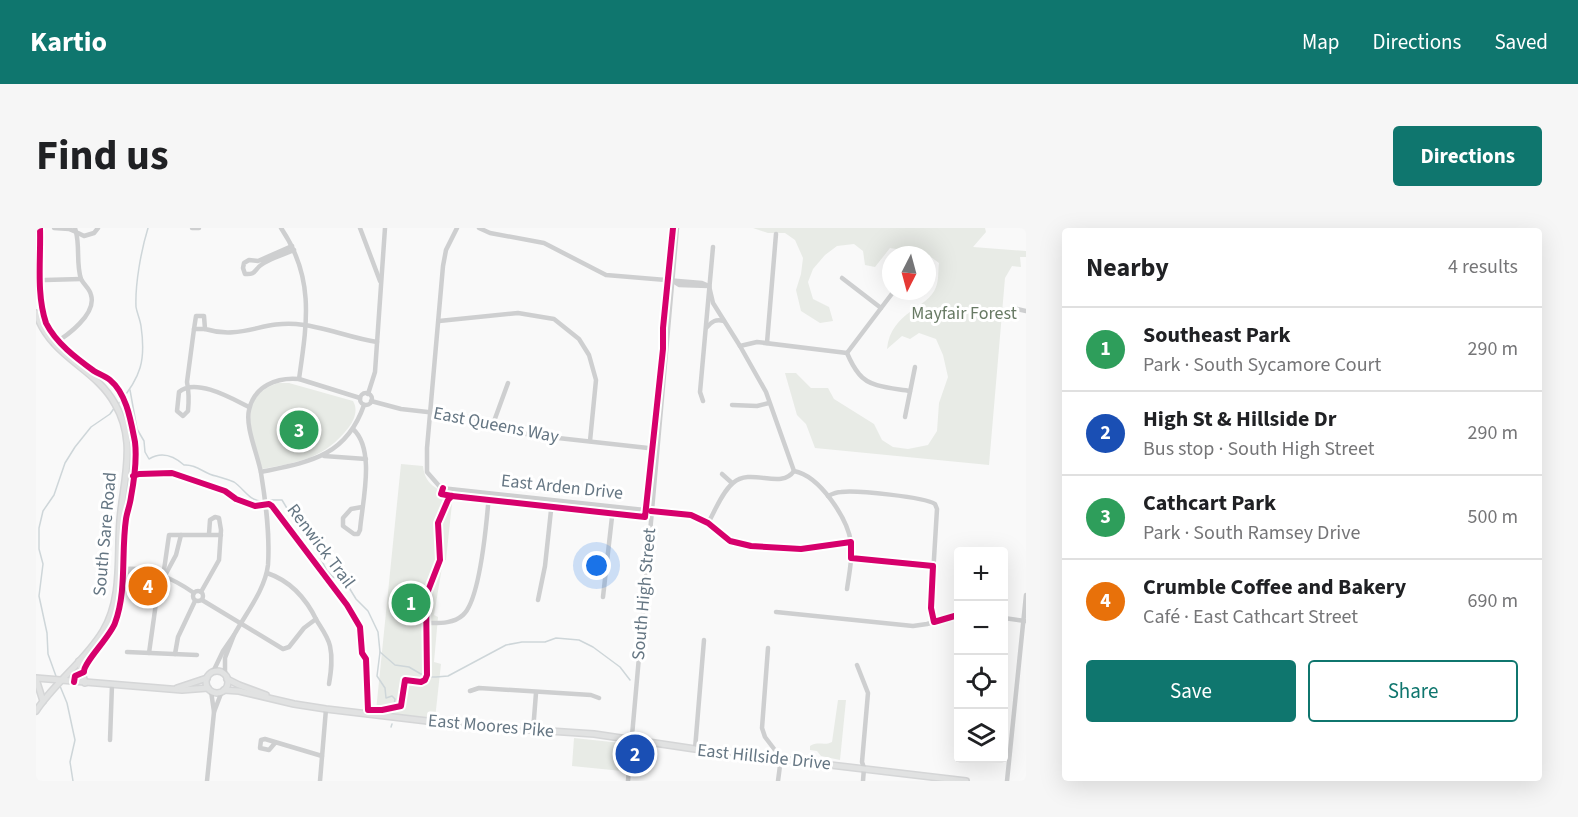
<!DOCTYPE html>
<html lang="en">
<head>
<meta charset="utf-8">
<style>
  body { margin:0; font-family:"Source Sans 3",sans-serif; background:#f6f6f6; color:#202124 }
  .controls { position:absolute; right:18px; bottom:18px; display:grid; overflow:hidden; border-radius:6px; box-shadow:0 6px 24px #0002 }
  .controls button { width:54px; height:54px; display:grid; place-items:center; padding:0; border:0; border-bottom:2px solid #e0e0e0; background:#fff; color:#202124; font:30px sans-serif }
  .compass { position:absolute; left:846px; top:18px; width:54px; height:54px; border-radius:50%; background:#fff; box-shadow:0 6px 24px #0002; rotate:186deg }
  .you { position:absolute; left:561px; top:338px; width:21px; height:21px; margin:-15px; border:4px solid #fff; border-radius:50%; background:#1a73e8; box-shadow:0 0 0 9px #1a73e833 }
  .badge { display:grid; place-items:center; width:39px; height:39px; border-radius:50%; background:#0f766e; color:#fff; font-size:20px; font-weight:700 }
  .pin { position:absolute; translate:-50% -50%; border:3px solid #fff; box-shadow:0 2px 6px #0006 }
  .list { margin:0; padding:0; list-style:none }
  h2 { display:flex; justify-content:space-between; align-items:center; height:78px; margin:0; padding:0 24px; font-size:26px }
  h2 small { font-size:20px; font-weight:400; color:#757577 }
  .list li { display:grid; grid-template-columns:39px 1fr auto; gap:18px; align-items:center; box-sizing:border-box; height:84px; padding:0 24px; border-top:2px solid #e0e0e0 }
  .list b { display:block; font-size:22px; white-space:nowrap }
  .list p { margin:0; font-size:20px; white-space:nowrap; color:#757577 }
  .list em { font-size:20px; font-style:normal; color:#757577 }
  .actions { display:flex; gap:12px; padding:18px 24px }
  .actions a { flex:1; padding:14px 0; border:2px solid #0f766e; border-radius:6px; text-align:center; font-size:21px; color:#0f766e }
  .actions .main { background:#0f766e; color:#fff }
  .icon { flex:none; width:33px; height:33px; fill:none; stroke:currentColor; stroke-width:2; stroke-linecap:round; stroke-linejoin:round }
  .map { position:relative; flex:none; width:990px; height:553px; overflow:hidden; border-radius:6px }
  header { display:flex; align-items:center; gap:36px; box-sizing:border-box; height:84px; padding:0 30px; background:#0f766e; color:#fff }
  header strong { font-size:28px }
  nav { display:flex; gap:33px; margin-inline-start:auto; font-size:21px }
  .intro { display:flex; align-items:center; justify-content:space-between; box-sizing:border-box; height:144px; padding:0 36px }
  h1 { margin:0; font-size:42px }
  .button { padding:15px 27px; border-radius:6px; background:#0f766e; color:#fff; font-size:21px; font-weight:700 }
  main { display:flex; gap:36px; padding:0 36px }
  aside { flex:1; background:#fff; border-radius:6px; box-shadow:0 6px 24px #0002 }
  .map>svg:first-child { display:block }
  .green { fill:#e8ebe6 }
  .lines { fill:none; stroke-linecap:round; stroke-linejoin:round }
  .stream { stroke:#ced6d9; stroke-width:1.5 }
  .major-casing { stroke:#d5d6d7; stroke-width:8 }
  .minor { stroke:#cecfd0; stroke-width:4.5 }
  .major { stroke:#e1e2e2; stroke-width:5 }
  .cycleway-casing { stroke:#fff; stroke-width:10 }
  .cycleway { stroke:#d6006c; stroke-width:6 }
  .labels { text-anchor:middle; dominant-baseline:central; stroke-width:6; stroke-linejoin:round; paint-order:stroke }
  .park-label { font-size:18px; fill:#687a64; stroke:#fff }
  .street-label { font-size:18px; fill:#657683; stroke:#fff }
</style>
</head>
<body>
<header>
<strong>Kartio</strong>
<nav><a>Map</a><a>Directions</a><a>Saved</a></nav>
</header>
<div class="intro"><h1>Find us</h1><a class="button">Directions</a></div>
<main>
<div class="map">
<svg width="990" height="553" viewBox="0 0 990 553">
  <rect width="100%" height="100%" fill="#f9f9f9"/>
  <!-- green -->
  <g class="green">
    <path d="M717 0H949L950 4 937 19 990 23V29H984L985 39 976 38 969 50 953 237 779 220 770 196 761 187 749 145H760L775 160H792L798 171 838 196 846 212 857 219 872 221 892 217 901 203 903 175 912 149 907 127 900 111 883 105 874 111 866 108 851 121C855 83 892 81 900 59 903 52 902 42 903 35L891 26 854 20 839 39 829 37 827 23 818 16 801 18 789 27 777 41 772 54 777 71 793 79 797 93 784 95 765 83 760 62 765 46 767 30 759 12 749 5H732Z"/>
    <path d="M242 155H253L317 173C322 181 319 191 313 199 288 231 264 234 226 241 217 208 198 170 242 155Z"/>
    <path d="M365 236 387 238C389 256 400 262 417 266L410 332 407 333 398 387 402 389 398 434 405 436 399 491 340 483Z"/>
    <path d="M802 472H810L804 532 785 528 781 523 774 522V518C781 513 789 518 796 514Z"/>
    <polygon points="538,510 585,515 589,519 586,543 536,538"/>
  </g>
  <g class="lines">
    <!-- stream -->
    <g class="stream">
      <path d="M94 162 101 201 108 213 109 224 113 231C126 223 138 228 148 237 161 236 168 246 180 248 186 250 191 251 198 254 207 260 214 273 225 273"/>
      <path d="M83 175C105 149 110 132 105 98 104 91 101 85 100 79 99 56 105 23 112 0"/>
      <polyline points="234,272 246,272 261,297 282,325 291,343 297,349 309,353 320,371 332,383 342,404 344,424 341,448 349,460 350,470 356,468 359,471 358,477"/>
      <polyline points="344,424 359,437 373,439 390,449 400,449 412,448 470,417 486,414 509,414 520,410 543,412 557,419 584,439 594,452"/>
      <polyline points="21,451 12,426 11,405 3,368 7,336 3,321 3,300 7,283 18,267 29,235 39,219 55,199 74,186 79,179"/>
      <polyline points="24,458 31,475 39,512 34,534 37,553"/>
      <polyline points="355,499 356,496"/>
    </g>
    <defs>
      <g id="major">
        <path d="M0 85C15 130 59 139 79 176 86 188 90 201 91 215 93 240 86 266 84 292 81 328 87 370 67 403 49 433 19 454 0 483"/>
        <polyline points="43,433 49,455"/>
        <circle cx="181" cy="454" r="11"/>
        <polyline points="0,450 146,462 172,460"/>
        <polyline points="0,451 7,473"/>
        <polyline points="191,451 203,457 230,467"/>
        <polyline points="141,460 171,450"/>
        <polyline points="188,462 203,463 258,476 290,481 425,497 558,506 659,521 930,553"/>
      </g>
    </defs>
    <!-- major casing -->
    <use href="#major" class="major-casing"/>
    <!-- minor -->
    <g class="minor">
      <polyline points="39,0 40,4 48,8 58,5 62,0"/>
      <polyline points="156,0 163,0"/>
      <path d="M245 0C279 50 271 95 263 151"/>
      <polyline points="324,0 344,53"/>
      <polyline points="421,0 410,22 407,38 391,220 391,244 405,260 655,287 672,295 694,313 715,318 765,321 815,314"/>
      <polyline points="443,0 454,5 508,15 570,47 666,55 673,58"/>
      <path d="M256 18 222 33 213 32 208 35 207 40 209 46C220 47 218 42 225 37 234 30 247 27 258 22"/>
      <polyline points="806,50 845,80"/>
      <polyline points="9,52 45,51"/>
      <polyline points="637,53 643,57 673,58"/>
      <polyline points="673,58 677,75 704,118 721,114 811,125"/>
      <polyline points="981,81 990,83"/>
      <polyline points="403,93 482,85 518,91 543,111 553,127 560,152 554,213"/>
      <path d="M671 99C676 93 680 91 688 93"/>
      <path d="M158 101 160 88H168L169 101C205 112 226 93 260 96 287 98 314 110 341 114"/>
      <path d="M169 101H158L151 154C153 164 153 173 152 183L147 188 141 183 143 164C159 149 197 171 213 179"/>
      <polyline points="731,115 740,6"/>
      <path d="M17 116C31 108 61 86 55 67 54 61 48 57 45 51 40 36 44 19 40 4L33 1 18 0"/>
      <path d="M704 118 730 164 758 243C784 248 811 290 815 314 817 330 813 346 811 361"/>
      <path d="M811 125C814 132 818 140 823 146 834 160 857 160 874 163"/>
      <polyline points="811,125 858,63"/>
      <circle cx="330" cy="171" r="6"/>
      <polyline points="332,166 339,144 349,0"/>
      <polyline points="335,173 365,181 436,189 472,202 495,207 621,221"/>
      <polyline points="667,173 664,164 677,19"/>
      <polyline points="696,177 721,178 733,175"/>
      <polyline points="869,189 879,139"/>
      <polyline points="457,196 472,155"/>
      <path d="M317 201C340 222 326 275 324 302L322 306H318L307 298V290L315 281 326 279"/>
      <polyline points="288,228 330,231"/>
      <path d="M225 244C273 234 310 229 328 177"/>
      <polyline points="686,246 696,255"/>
      <path d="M792 268C796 266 801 264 805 264 820 262 889 269 899 276L901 281 895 380 898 394"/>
      <path d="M672 295C679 283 686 264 697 255 715 239 745 262 758 243"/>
      <polyline points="815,330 897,338"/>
      <path d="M82 342C108 336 138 351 158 365"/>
      <polyline points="82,342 121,349 124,348"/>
      <path d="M231 345C255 353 270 370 281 393 286 401 292 409 294 418 297 431 295 444 293 456"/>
      <polyline points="129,346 128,342 133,307 185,307"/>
      <circle cx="162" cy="368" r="5"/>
      <polyline points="165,364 183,332 185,302 183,290 179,289 174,292 173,306"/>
      <polyline points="567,369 577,280"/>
      <polyline points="166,372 247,421 253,419 268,400 280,391"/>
      <polyline points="502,372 509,338 516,273"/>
      <polyline points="740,384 877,398 891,396 922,387"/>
      <polyline points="968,390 989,393"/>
      <path d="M391 395C403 395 417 396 427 387 444 372 451 291 453 266"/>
      <path d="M198 407C210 385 229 362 232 337 234 306 230 276 225 245 222 227 209 199 213 182 218 158 241 149 263 151L324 170"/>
      <polyline points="732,420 726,500 729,509 745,530 742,553"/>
      <polyline points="91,424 161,427"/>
      <polyline points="113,425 120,375 126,353 140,327 145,307"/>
      <polyline points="139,426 142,409 159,373"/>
      <polyline points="821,437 832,465 826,534 828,540 827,553"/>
      <polyline points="177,444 187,423 198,407 189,430 189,447"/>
      <polyline points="175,463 178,484 186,463"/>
      <polyline points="434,463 443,460 555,467 563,470"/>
      <polyline points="497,503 500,465"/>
      <polyline points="74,512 76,457"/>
      <polyline points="239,515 233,522 224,520 225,512 229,511 286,528"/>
      <polyline points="659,521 668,412"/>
      <polyline points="171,553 178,484"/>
      <polyline points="284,553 290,481"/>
      <polyline points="592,553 641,0"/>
      <polyline points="971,553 990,367"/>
    </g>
    <!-- major -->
    <use href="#major" class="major"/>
    <defs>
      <g id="cycleway">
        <path d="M4 0C5 31 0 65 10 95 20 115 40 130 58 143 63 146 69 148 74 152 91 166 95 194 99 214 101 231 98 253 95 269 94 277 91 284 90 291 85 325 91 363 79 395 74 409 47 435 48 444L39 448 38 454"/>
        <polyline points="97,248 103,246 136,245 189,263 200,271 219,278 233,276 236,278 311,377 324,399 326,425 330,431 332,482 346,482 365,478 369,452 385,454 389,452 391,447 390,368 404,332 402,295 412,272 416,268"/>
        <polyline points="407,260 405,266 416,268 609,289 627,121 627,100 637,0"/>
        <polyline points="615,283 655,287 672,295 694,313 715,318 765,321 815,314 815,330 897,338 895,380 898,394 922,387"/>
      </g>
    </defs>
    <!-- cycleway casing -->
    <use href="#cycleway" class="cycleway-casing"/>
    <!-- cycleway -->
    <use href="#cycleway" class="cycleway"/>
  </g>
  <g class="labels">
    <!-- park labels -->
    <g class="park-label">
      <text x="928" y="85">Mayfair Forest</text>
    </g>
    <!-- street labels -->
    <g class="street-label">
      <text transform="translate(460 197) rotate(11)">East Queens Way</text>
      <text transform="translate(526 259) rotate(6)">East Arden Drive</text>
      <text transform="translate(69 306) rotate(-85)">South Sare Road</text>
      <text transform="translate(285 318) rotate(53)">Renwick Trail</text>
      <text transform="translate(608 366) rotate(-85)">South High Street</text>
      <text transform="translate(455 498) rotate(5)">East Moores Pike</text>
      <text transform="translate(728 529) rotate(6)">East Hillside Drive</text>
    </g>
  </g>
</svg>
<div class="controls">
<button>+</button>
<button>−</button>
<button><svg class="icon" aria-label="locate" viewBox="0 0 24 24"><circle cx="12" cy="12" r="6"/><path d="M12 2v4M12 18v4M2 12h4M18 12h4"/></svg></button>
<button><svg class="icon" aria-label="layers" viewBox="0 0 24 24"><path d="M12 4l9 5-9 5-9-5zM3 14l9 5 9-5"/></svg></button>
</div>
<svg class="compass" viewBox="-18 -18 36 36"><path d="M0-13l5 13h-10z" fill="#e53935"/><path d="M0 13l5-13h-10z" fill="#757577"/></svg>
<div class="you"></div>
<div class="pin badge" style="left:375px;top:375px;background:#2e9e5b">1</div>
<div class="pin badge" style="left:599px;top:526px;background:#1a4fb4">2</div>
<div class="pin badge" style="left:263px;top:202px;background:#2e9e5b">3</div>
<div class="pin badge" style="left:112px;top:358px;background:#e8710a">4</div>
</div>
<aside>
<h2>Nearby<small>4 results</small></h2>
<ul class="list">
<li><span class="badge" style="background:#2e9e5b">1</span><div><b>Southeast Park</b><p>Park · South Sycamore Court</p></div><em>290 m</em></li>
<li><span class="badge" style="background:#1a4fb4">2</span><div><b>High St &amp; Hillside Dr</b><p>Bus stop · South High Street</p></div><em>290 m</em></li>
<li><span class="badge" style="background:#2e9e5b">3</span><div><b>Cathcart Park</b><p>Park · South Ramsey Drive</p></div><em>500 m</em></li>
<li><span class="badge" style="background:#e8710a">4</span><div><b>Crumble Coffee and Bakery</b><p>Café · East Cathcart Street</p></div><em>690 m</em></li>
</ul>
<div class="actions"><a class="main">Save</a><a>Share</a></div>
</aside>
</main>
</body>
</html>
